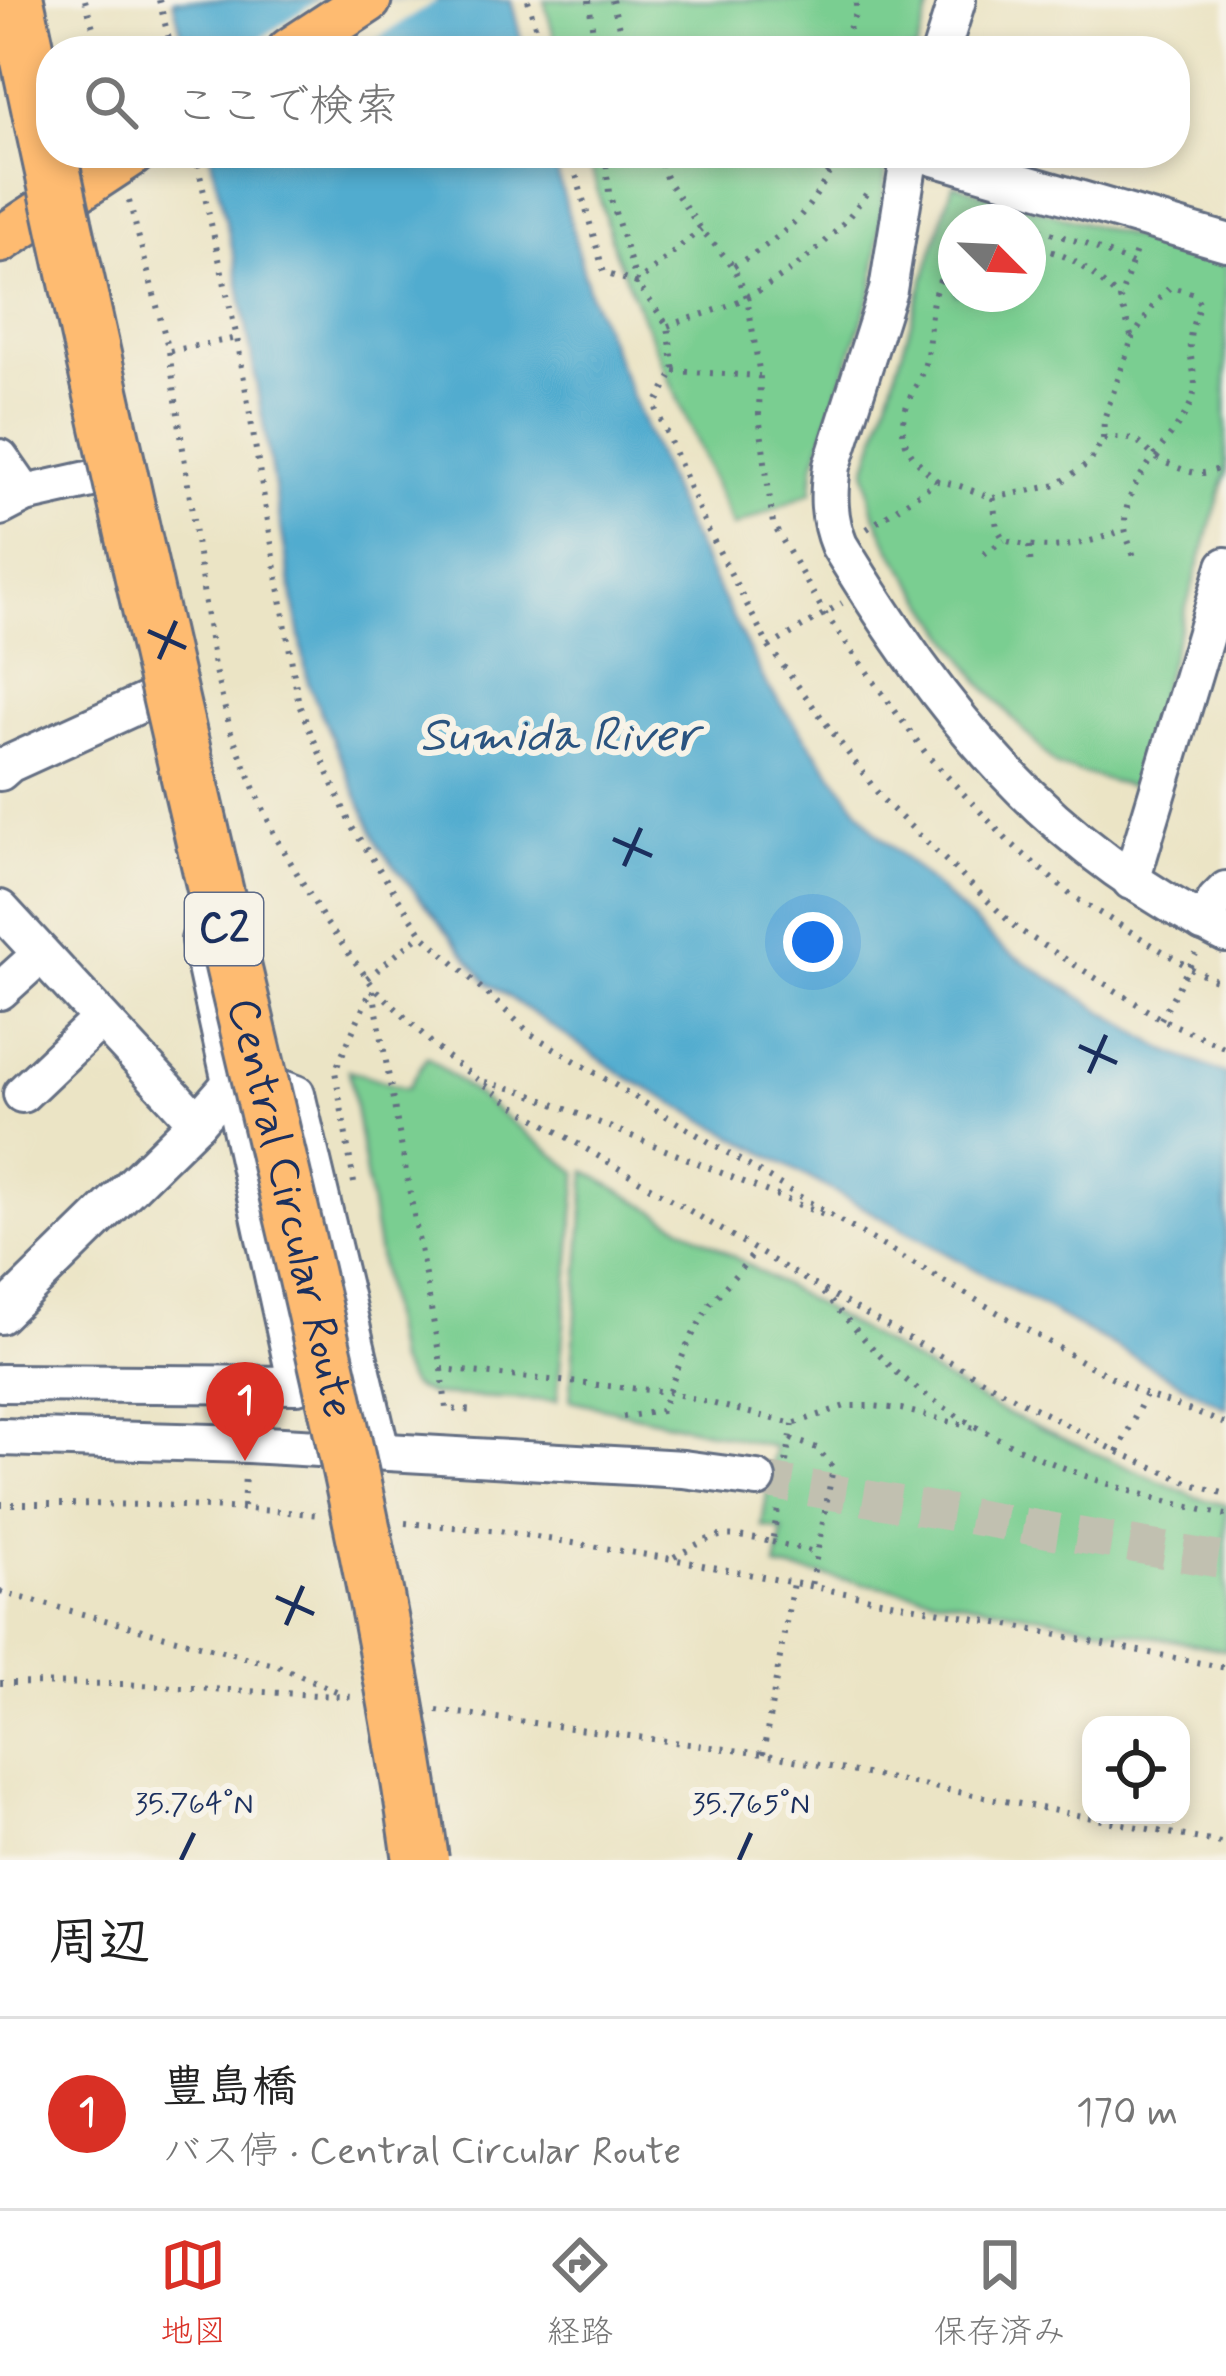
<!DOCTYPE html>
<html lang="ja">
<head>
<meta charset="utf-8">
<style>
  body { margin:0; font-family:Mynerve,"Klee One",sans-serif; background:#f6f6f6; color:#222 }
  .controls { position:absolute; right:36px; bottom:36px; display:grid; overflow:hidden; border-radius:24px; box-shadow:0 6px 18px #0003 }
  .controls button { width:108px; height:108px; display:grid; place-items:center; padding:0; border:0; border-bottom:3px solid #e0e0e0; background:#fff; color:#222; font:60px sans-serif }
  .compass { position:absolute; left:938px; top:204px; width:108px; height:108px; border-radius:50%; background:#fff; box-shadow:0 6px 18px #0003; rotate:114deg }
  .you { position:absolute; left:813px; top:942px; width:42px; height:42px; margin:-30px; border:9px solid #fff; border-radius:50%; background:#1a73e8; box-shadow:0 0 0 18px #1a73e833 }
  .badge { display:grid; place-items:center; width:78px; height:78px; border-radius:50%; background:#d93025; color:#fff; font-size:39px; font-weight:700 }
  .pin { position:absolute; translate:-50% -99px; filter:drop-shadow(0 3px 6px #0008) }
  .pin::after { content:''; position:absolute; top:63px; width:42px; height:36px; background:inherit; clip-path:polygon(0 0,100% 0,50% 100%) }
  .list { margin:0; padding:0; list-style:none }
  h2 { display:flex; justify-content:space-between; align-items:center; height:156px; margin:0; padding:0 48px; font-size:51px }
  h2 small { font-size:39px; font-weight:400; color:#767676 }
  .list li { display:grid; grid-template-columns:78px 1fr auto; gap:36px; align-items:center; box-sizing:border-box; height:192px; padding:0 48px; border-top:3px solid #e0e0e0 }
  .list b { display:block; font-size:45px; white-space:nowrap }
  .list p { margin:0; font-size:39px; white-space:nowrap; color:#767676 }
  .list em { font-size:39px; font-style:normal; color:#767676 }
  .icon { flex:none; width:66px; height:66px; fill:none; stroke:currentColor; stroke-width:2; stroke-linecap:round; stroke-linejoin:round }
  .map { position:relative; flex:none; width:1226px; height:1860px; overflow:hidden }
  .search { position:absolute; background:#fff; box-shadow:0 6px 18px #0003; left:36px; right:36px; top:36px; height:132px; display:flex; align-items:center; gap:30px; box-sizing:border-box; padding:0 42px; border-radius:48px; color:#767676; font-size:45px }
  .sheet { height:348px; background:#fff }
  nav { display:flex; justify-content:space-around; align-items:center; box-sizing:border-box; height:168px; border-top:3px solid #e0e0e0; background:#fff; font-size:33px; color:#767676 }
  nav a { display:grid; justify-items:center; gap:6px }
  nav .on { color:#d93025 }
  .map>svg:first-child { display:block }
  .green { fill:#7ace91; stroke:#4a7e78; stroke-width:3; fill-rule:evenodd }
  .water { fill:#51accf; stroke:#366e96; stroke-width:3 }
  .pier { fill:#ebe4c5 }
  .lines { fill:none; stroke-linecap:round; stroke-linejoin:round }
  .minor-tunnel { stroke:#c1c0b0; stroke-width:36; stroke-dasharray:36 18; stroke-linecap:butt }
  .minor-casing { stroke:#646e82; stroke-width:42 }
  .major-casing { stroke:#646e82; stroke-width:51 }
  .path { stroke:#646e82; stroke-width:6; stroke-dasharray:3 9; stroke-linecap:butt }
  .minor { stroke:#fff; stroke-width:36 }
  .major { stroke:#febb71; stroke-width:45 }
  .highway-bridge-casing { stroke:#646e82; stroke-width:60; stroke-linecap:butt }
  .highway-bridge { stroke:#febb71; stroke-width:54 }
  .ticks { fill:none; stroke:#1b2f5e; stroke-width:4.5 }
  .labels { text-anchor:middle; dominant-baseline:central; stroke-width:12; stroke-linejoin:round; paint-order:stroke }
  .shield { fill:#f7f3e8; stroke:#5d6a87; stroke-width:3 }
  .shield-label { font-size:42px; font-weight:bold; fill:#1b2f5e }
  .street-label { font-size:45px; fill:#1b2f5e; stroke:#f7f3e8 }
  .water-label { font-size:48px; font-style:italic; fill:#2b5480; stroke:#f7f3e8 }
  .ticks-label { font-size:30px; text-anchor:middle; fill:#1b2f5e; stroke:#f7f3e8; stroke-width:12; stroke-linejoin:round; paint-order:stroke }
</style>
</head>
<body>
<div class="map">
<svg width="1226" height="1860" viewBox="0 0 1226 1860">
  <rect width="100%" height="100%" fill="#f7f3e8"/>
  <filter id="ink" filterUnits="userSpaceOnUse"><feTurbulence type="fractalNoise" baseFrequency=".00833" numOctaves="2"/><feDisplacementMap in="SourceGraphic" scale="24" xChannelSelector="R" yChannelSelector="G"/><feConvolveMatrix kernelMatrix="1 2 1 2 8 2 1 2 1" color-interpolation-filters="sRGB"/></filter>
  <filter id="wash" filterUnits="userSpaceOnUse"><feTurbulence type="fractalNoise" baseFrequency=".004" numOctaves="4" result="noise"/><feDisplacementMap in="SourceGraphic" scale="48" xChannelSelector="R" yChannelSelector="G"/><feGaussianBlur stdDeviation="2.7" result="paint"/><feColorMatrix in="noise" values="0 0 0 0 0 0 0 0 0 0 0 0 0 0 0 0 0 1.4 0 .05"/><feComposite in="paint" operator="in"/></filter>
  <g filter="url(#wash)">
    <rect width="100%" height="100%" fill="#ebe4c5"/>
    <!-- green -->
    <g class="green">
      <polygon points="544,0 932,0 916,51 558,51"/>
      <polygon points="587,153 888,153 873,288 814,465 812,492 733,527 615,253"/>
      <path d="M953 184 1226 265V474L1132 787 1056 766 980 682 889 546 872 507 866 470ZM1028 222V294H956V222Z"/>
      <polygon points="427,1057 578,1173 557,1401 431,1395 412,1387 396,1361 349,1070 407,1089"/>
      <polygon points="586,1171 996,1409 1195,1497 1226,1505 1226,1650 776,1567 783,1531 762,1526 774,1447 570,1400"/>
    </g>
    <!-- water -->
    <g class="water">
      <polygon points="173,0 511,0 524,51 186,51"/>
      <polygon points="210,153 552,153 588,289 683,520 766,684 874,830 1002,948 1165,1050 1226,1074 1226,1408 625,1076 488,983 380,848 308,683 235,260"/>
    </g>
    <!-- pier -->
    <polygon class="pier" points="318,0 438,0 357,51 242,51"/>
  </g>
  <g filter="url(#ink)">
    <g class="lines">
      <!-- minor-tunnel -->
      <polyline class="minor-tunnel" points="757,1479 1226,1561"/>
      <defs>
        <g id="minor">
          <polyline points="941,51 957,0"/>
          <path d="M910 153 888 290 832 466C828 495 828 518 839 545 941 712 1046 847 1226 934"/>
          <polyline points="920,153 1226,242"/>
          <polyline points="0,458 25,494"/>
          <polyline points="0,507 25,494 101,477"/>
          <polyline points="0,772 9,764 149,700"/>
          <polyline points="1131,881 1226,566"/>
          <polyline points="0,909 197,1122"/>
          <polyline points="1203,923 1216,900 1226,890"/>
          <polyline points="0,991 41,954"/>
          <polyline points="22,1094 101,1019"/>
          <polyline points="0,1315 197,1122 232,1082 266,1083 296,1094 381,1451"/>
          <polyline points="0,1383 297,1385 200,940"/>
          <polyline points="0,1437 248,1444 683,1469 757,1479"/>
        </g>
        <g id="major">
          <polyline points="290,51 368,0"/>
          <polyline points="0,240 132,153"/>
        </g>
      </defs>
      <!-- minor casing -->
      <use href="#minor" class="minor-casing"/>
      <!-- major casing -->
      <use href="#major" class="major-casing"/>
      <!-- path -->
      <g class="path">
        <polyline points="85,0 100,51"/>
        <polyline points="159,0 172,51"/>
        <polyline points="528,0 542,51"/>
        <polyline points="589,0 595,51"/>
        <polyline points="612,0 625,51"/>
        <polyline points="839,51 856,13 856,0"/>
        <polyline points="195,153 237,338 299,705 351,826 422,934 531,1034 633,1096 844,1223 1088,1365 1145,1394 1226,1424"/>
        <polyline points="570,153 604,273 637,283 668,326 674,371 655,406 705,524 769,647 883,800 1016,928 1161,1019 1226,1048"/>
        <polyline points="605,153 609,193 637,283 701,229"/>
        <polyline points="656,153 667,180 701,229 733,266 747,297 760,376 759,415 773,524 825,614 927,755 1007,840 1072,896 1190,968 1226,985"/>
        <polyline points="129,201 169,351 214,667 231,732 274,834 325,921 373,986 443,1054 510,1103 583,1147 816,1286 1004,1392 1118,1452 1195,1485 1226,1494"/>
        <polyline points="1028,226 1086,244 1132,264"/>
        <path d="M1028 246C1074 254 1087 269 1120 299"/>
        <path d="M734 266C791 231 810 214 839 153"/>
        <path d="M668 326C695 316 725 309 749 296 798 270 840 234 870 188"/>
        <path d="M1132 339 1155 303 1170 287 1192 293 1200 303C1197 314 1191 326 1190 339 1188 361 1201 382 1191 403 1172 444 1123 478 1125 527 1126 538 1133 552 1136 563"/>
        <polyline points="170,351 237,338"/>
        <polyline points="674,371 760,376"/>
        <polyline points="1103,439 1104,419 1132,339 1120,299 1136,251"/>
        <path d="M937 481C925 469 907 454 904 437 898 411 916 390 924 367 935 333 922 286 956 263"/>
        <path d="M993 498 997 528 1004 540C1052 553 1079 546 1125 530"/>
        <path d="M867 529 937 481 957 485 993 498 1057 485 1090 462 1103 439C1152 433 1136 453 1171 465 1179 468 1190 473 1199 473 1208 474 1216 468 1226 469"/>
        <polyline points="1029,546 1031,567"/>
        <polyline points="984,554 1004,540"/>
        <polyline points="769,647 842,603"/>
        <polyline points="367,978 422,934"/>
        <polyline points="373,990 442,1369 668,1392 793,1424 845,1406 873,1406 901,1409 974,1428"/>
        <polyline points="1161,1019 1196,954"/>
        <polyline points="485,1082 522,1091 824,1215"/>
        <polyline points="354,1183 335,1071 371,990"/>
        <path d="M823 1293C848 1320 872 1350 899 1374 984 1447 1117 1493 1226 1515"/>
        <polyline points="442,1369 446,1409 477,1411"/>
        <polyline points="623,1417 661,1411 687,1345 710,1304 757,1250"/>
        <polyline points="791,1439 817,1448 833,1468 811,1586"/>
        <polyline points="1118,1452 1145,1396"/>
        <polyline points="786,1462 793,1424"/>
        <path d="M0 1504C107 1504 213 1504 320 1515"/>
        <polyline points="243,1507 245,1475"/>
        <polyline points="405,1523 499,1531 672,1559 1226,1668"/>
        <polyline points="772,1542 815,1552"/>
        <path d="M674 1557C720 1531 720 1532 772 1542L779 1504"/>
        <polyline points="0,1592 278,1666 341,1693"/>
        <polyline points="0,1683 123,1684 353,1697"/>
        <polyline points="437,1710 763,1754 1226,1844"/>
        <polyline points="763,1754 793,1583"/>
      </g>
      <!-- minor -->
      <use href="#minor" class="minor"/>
      <!-- major -->
      <use href="#major" class="major"/>
      <defs>
        <g id="highway-bridge">
          <path id="s1" d="M16 0C87 334 162 667 241 999 308 1284 380 1569 421 1860"/>
        </g>
      </defs>
      <!-- highway-bridge casing -->
      <use href="#highway-bridge" class="highway-bridge-casing"/>
      <!-- highway-bridge -->
      <use href="#highway-bridge" class="highway-bridge"/>
    </g>
  </g>
  <!-- ticks -->
  <path class="ticks" d="M148 631 186 648M159 659 176 621M613 839 652 856M624 866 641 828M1079 1046 1117 1063M1089 1073 1106 1035M276 1597 314 1614M286 1625 303 1586M181 1860 194 1833M739 1860 751 1833"/>
  <g class="labels">
    <!-- shield labels -->
    <rect class="shield" x="185" y="893" width="78" height="72" rx="9"/>
    <g class="shield-label">
      <text x="224" y="929">C2</text>
    </g>
    <!-- street labels -->
    <g class="street-label">
      <text stroke="none"><textPath href="#s1" startOffset="1239">Central Circular Route</textPath></text>
    </g>
    <!-- water labels -->
    <g class="water-label">
      <text x="559" y="736">Sumida River</text>
    </g>
  </g>
  <g class="ticks-label">
    <text x="194" y="1813">35.764°N</text>
    <text x="751" y="1813">35.765°N</text>
  </g>
</svg>
<div class="controls">
<button><svg class="icon" aria-label="locate" viewBox="0 0 24 24"><circle cx="12" cy="12" r="6"/><path d="M12 2v4M12 18v4M2 12h4M18 12h4"/></svg></button>
</div>
<svg class="compass" viewBox="-18 -18 36 36"><path d="M0-13l5 13h-10z" fill="#e53935"/><path d="M0 13l5-13h-10z" fill="#767676"/></svg>
<div class="you"></div>
<div class="pin badge" style="left:245px;top:1461px">1</div>
<div class="search"><svg class="icon" aria-label="search" viewBox="0 0 24 24"><circle cx="10" cy="10" r="6"/><path d="M15 15l6 6"/></svg>ここで検索</div>
</div>
<section class="sheet">
<h2>周辺<small></small></h2>
<ul class="list">
<li><span class="badge">1</span><div><b>豊島橋</b><p>バス停 · Central Circular Route</p></div><em>170 m</em></li>
</ul>
</section>
<nav>
<a class="on"><svg class="icon" aria-label="map" viewBox="0 0 24 24"><path d="M3 6l6-2 6 2 6-2v14l-6 2-6-2-6 2zM9 4v14M15 6v14"/></svg>地図</a>
<a><svg class="icon" aria-label="directions" viewBox="0 0 24 24"><path d="M12 3l9 9-9 9-9-9zM9 14v-3h6M13 9l2 2-2 2"/></svg>経路</a>
<a><svg class="icon" aria-label="saved" viewBox="0 0 24 24"><path d="M7 4h10v16l-5-4-5 4z"/></svg>保存済み</a>
</nav>
</body>
</html>
